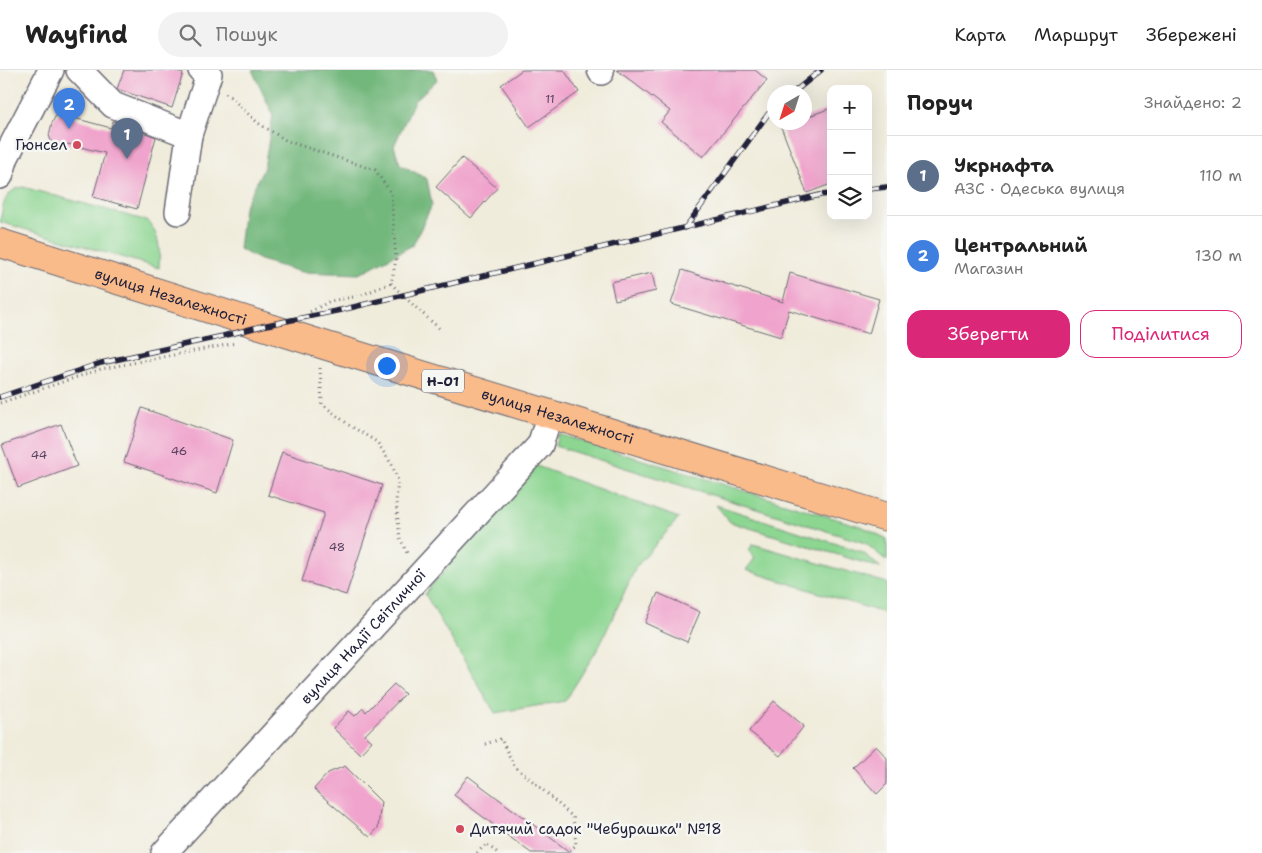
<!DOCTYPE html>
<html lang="uk">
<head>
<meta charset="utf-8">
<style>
  body { margin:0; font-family:"Shantell Sans",sans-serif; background:#f2f2f2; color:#222 }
  .controls { position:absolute; right:15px; top:15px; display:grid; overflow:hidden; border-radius:10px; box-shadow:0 5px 20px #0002 }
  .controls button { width:45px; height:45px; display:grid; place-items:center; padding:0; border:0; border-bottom:1px solid #e0e0e0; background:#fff; color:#222; font:25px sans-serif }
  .compass { position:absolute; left:767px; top:15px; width:45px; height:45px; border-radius:50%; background:#fff; box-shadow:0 5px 20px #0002; rotate:219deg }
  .you { position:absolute; left:386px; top:295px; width:18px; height:18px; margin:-12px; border:4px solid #fff; border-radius:50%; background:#1a73e8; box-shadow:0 0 0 8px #1a73e833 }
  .badge { display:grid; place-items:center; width:32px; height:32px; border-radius:50%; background:#db2777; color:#fff; font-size:16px; font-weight:700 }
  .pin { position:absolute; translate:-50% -41px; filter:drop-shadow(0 1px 2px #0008) }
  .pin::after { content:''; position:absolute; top:26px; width:18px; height:15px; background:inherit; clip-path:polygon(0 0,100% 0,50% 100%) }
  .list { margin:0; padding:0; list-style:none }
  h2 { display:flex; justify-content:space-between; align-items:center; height:65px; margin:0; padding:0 20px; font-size:21px }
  h2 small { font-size:16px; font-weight:400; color:#767676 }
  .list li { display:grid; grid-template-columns:32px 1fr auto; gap:15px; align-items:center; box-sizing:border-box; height:80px; padding:0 20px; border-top:1px solid #e0e0e0 }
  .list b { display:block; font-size:19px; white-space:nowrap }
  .list p { margin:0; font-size:16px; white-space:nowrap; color:#767676 }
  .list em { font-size:16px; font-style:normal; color:#767676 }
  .actions { display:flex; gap:10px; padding:15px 20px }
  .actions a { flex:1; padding:11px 0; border:1px solid #db2777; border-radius:15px; text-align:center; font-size:18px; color:#db2777 }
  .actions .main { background:#db2777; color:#fff }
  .icon { flex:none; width:28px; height:28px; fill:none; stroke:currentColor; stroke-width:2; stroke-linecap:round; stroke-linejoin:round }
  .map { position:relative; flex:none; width:887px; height:783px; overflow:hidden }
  header { display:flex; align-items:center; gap:30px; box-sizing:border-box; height:70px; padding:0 25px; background:#fff; border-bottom:1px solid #e0e0e0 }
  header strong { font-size:24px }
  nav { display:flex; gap:28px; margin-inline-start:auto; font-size:18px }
  .search { width:350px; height:45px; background:#f2f2f2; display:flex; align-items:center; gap:12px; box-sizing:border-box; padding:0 18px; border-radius:28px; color:#767676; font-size:19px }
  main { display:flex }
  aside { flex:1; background:#fff }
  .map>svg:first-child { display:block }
  .green { fill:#8dd692; stroke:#587c66 }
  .forest { fill:#72b77c; stroke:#4a6c5c }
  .building { fill:#f0a3cc }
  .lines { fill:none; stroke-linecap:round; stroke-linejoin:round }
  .minor-casing { stroke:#6a6973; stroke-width:28 }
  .major-casing { stroke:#6a6973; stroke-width:30 }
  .path { stroke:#6a6973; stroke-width:3; stroke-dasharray:1 4; stroke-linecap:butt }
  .minor { stroke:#fff; stroke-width:25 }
  .major { stroke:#fabb8b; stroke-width:28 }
  .rail-casing { stroke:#22223b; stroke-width:5.5 }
  .rail { stroke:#f6f6f2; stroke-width:4; stroke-dasharray:11; stroke-linecap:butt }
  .poi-dot { fill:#d1495b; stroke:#f6f6f2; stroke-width:2 }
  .labels { text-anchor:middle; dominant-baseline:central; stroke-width:5; stroke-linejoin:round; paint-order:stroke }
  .number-label { font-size:12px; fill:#56425f }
  .shield { fill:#f6f6f2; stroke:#626272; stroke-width:1 }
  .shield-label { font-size:14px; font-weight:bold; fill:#22223b }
  .poi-label { font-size:15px; fill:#22223b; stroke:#f6f6f2; text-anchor:end }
  .street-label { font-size:15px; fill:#22223b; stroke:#f6f6f2 }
</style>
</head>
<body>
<header>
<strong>Wayfind</strong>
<div class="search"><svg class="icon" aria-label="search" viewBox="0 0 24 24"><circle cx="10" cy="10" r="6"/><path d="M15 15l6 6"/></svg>Пошук</div>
<nav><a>Карта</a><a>Маршрут</a><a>Збережені</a></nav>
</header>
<main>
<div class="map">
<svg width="887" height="783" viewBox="0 0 887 783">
  <rect width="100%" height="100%" fill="#f6f6f2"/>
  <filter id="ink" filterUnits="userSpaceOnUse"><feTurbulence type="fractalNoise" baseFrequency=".02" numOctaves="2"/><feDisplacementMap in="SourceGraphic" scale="10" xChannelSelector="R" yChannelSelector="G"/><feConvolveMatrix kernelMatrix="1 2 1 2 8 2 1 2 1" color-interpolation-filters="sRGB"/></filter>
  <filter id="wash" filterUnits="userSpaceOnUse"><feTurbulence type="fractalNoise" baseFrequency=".0096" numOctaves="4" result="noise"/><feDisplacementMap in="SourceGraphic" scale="20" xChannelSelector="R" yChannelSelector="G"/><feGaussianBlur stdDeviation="1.12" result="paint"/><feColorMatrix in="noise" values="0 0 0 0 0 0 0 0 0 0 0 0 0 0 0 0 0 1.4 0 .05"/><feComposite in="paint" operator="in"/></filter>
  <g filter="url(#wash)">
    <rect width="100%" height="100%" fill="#f0ecdb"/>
    <!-- green -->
    <g class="green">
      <path d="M23 117 148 151C160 167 160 178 159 198L0 152C3 136 4 120 23 117Z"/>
      <polygon points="558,364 863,457 887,469 887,491 865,473 555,376"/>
      <polygon points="531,394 679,448 636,497 599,577 565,631 495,643 425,524"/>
      <polygon points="716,435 862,482 881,498 730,452"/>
      <polygon points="753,474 887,513 887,544 746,500 755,488 749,480"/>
    </g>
    <!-- forest -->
    <polygon class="forest" points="252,0 433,0 437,10 414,31 394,76 400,94 427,109 432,135 413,175 359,204 301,202 260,190 239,179 244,137 264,98 273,45"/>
    <g id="blocks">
      <!-- building -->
      <g class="building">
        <polygon points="124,0 173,0 183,3 172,38 117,19"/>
        <polygon points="522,0 564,0 579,22 529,57 516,38 517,38 501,15"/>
        <polygon points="617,0 755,0 767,10 703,87 661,52 670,41"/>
        <polygon points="831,38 831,114 807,123 781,57 793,52 804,52 804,48"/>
        <polygon points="63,40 70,47 111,58 113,51 156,67 137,139 93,127 105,83 68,74 65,77 59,78 54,76 51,71 49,65 52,53 55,47"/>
        <polygon points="462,88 497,118 471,148 436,117"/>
        <polygon points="682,200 783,232 790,203 879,229 869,264 789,240 781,267 671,234"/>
        <polygon points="652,203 656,221 615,230 611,212"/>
        <polygon points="142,338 233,370 217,423 124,392"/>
        <polygon points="61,354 77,396 18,418 2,375"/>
        <polygon points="282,382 382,415 346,525 302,511 324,443 268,425"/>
        <polygon points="658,523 700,542 687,572 645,553"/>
        <polygon points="394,614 405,624 365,665 372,671 360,684 333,658 349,641 355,646 363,638 366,642"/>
        <polygon points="774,631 804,656 780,686 749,661"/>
        <polygon points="876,676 887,688 887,714 877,724 853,698"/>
        <polygon points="345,696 381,732 378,758 370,767 314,719 328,703"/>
        <polygon points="468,706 571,783 531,783 454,725"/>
      </g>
    </g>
  </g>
  <g filter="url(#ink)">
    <use href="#blocks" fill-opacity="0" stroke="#6a6973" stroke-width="1"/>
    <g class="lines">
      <defs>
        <g id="minor">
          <polyline points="79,0 113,35 189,65 178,142"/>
          <polyline points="600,0 601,2"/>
          <polyline points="189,65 209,4 201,0"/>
          <polyline points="0,106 6,87 51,0"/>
          <path id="s1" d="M164 783 540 375 550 344"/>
        </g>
        <g id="major">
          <path id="s2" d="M0 173 327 276 887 447"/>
        </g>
      </defs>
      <!-- minor casing -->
      <use href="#minor" class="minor-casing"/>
      <!-- major casing -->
      <use href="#major" class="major-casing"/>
      <!-- path -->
      <g class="path">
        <polyline points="226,23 258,53 287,71 375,100 391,123 396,190 391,213 359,226 330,231 310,242"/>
        <polyline points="391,213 402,225 441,260"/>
        <polyline points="320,298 322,334 349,355 377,372 392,395 398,410 396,432 400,468 408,485"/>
        <polyline points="0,333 101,299 236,273"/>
        <polyline points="485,674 501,669 514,696 535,713 573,747 576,775 567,783"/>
        <polyline points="477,783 486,774 498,783"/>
      </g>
      <!-- minor -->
      <use href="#minor" class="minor"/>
      <!-- major -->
      <use href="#major" class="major"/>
      <defs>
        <g id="rail">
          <polyline points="794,22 821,0"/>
          <polyline points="868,119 887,117"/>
          <polyline points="685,158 768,44 774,39"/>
          <polyline points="0,327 101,293 223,266 262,256 341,240 820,125 831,124"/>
        </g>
      </defs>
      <!-- rail casing -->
      <use href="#rail" class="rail-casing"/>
      <!-- rail -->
      <use href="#rail" class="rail"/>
    </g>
  </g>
  <!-- markers -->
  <g class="poi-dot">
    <circle cx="77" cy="75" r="5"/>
    <circle cx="460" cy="759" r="5"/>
  </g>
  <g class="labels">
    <!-- number labels -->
    <g class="number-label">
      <text x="550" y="29">11</text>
      <text x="179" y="381">46</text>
      <text x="39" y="385">44</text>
      <text x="337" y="477">48</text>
    </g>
    <!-- shield labels -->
    <rect class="shield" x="422" y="299.5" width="42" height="23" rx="4"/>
    <g class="shield-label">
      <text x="443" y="311">Н-01</text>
    </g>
    <!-- poi labels -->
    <g class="poi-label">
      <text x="67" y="75">Гюнсел</text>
      <text x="470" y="759" text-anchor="start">Дитячий садок "Чебурашка" №18</text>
    </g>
    <!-- street labels -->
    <g class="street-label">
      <text stroke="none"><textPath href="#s2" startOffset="179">вулиця Незалежності</textPath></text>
      <text stroke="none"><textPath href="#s2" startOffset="584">вулиця Незалежності</textPath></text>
      <text stroke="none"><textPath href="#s1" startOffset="294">вулиця Надії Світличної</textPath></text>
    </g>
  </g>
</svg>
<div class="controls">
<button>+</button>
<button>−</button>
<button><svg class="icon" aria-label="layers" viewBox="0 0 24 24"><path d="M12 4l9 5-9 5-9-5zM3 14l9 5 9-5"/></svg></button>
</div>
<svg class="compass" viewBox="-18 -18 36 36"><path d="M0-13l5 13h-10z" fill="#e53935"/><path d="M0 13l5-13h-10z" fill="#767676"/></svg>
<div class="you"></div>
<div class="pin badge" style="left:127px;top:89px;background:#5c6f8a">1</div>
<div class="pin badge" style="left:69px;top:59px;background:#3f7fe0">2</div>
</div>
<aside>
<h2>Поруч<small>Знайдено: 2</small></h2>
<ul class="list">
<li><span class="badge" style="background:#5c6f8a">1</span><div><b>Укрнафта</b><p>АЗС · Одеська вулиця</p></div><em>110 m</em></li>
<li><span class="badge" style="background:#3f7fe0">2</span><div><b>Центральний</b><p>Магазин</p></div><em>130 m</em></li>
</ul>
<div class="actions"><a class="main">Зберегти</a><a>Поділитися</a></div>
</aside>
</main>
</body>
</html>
